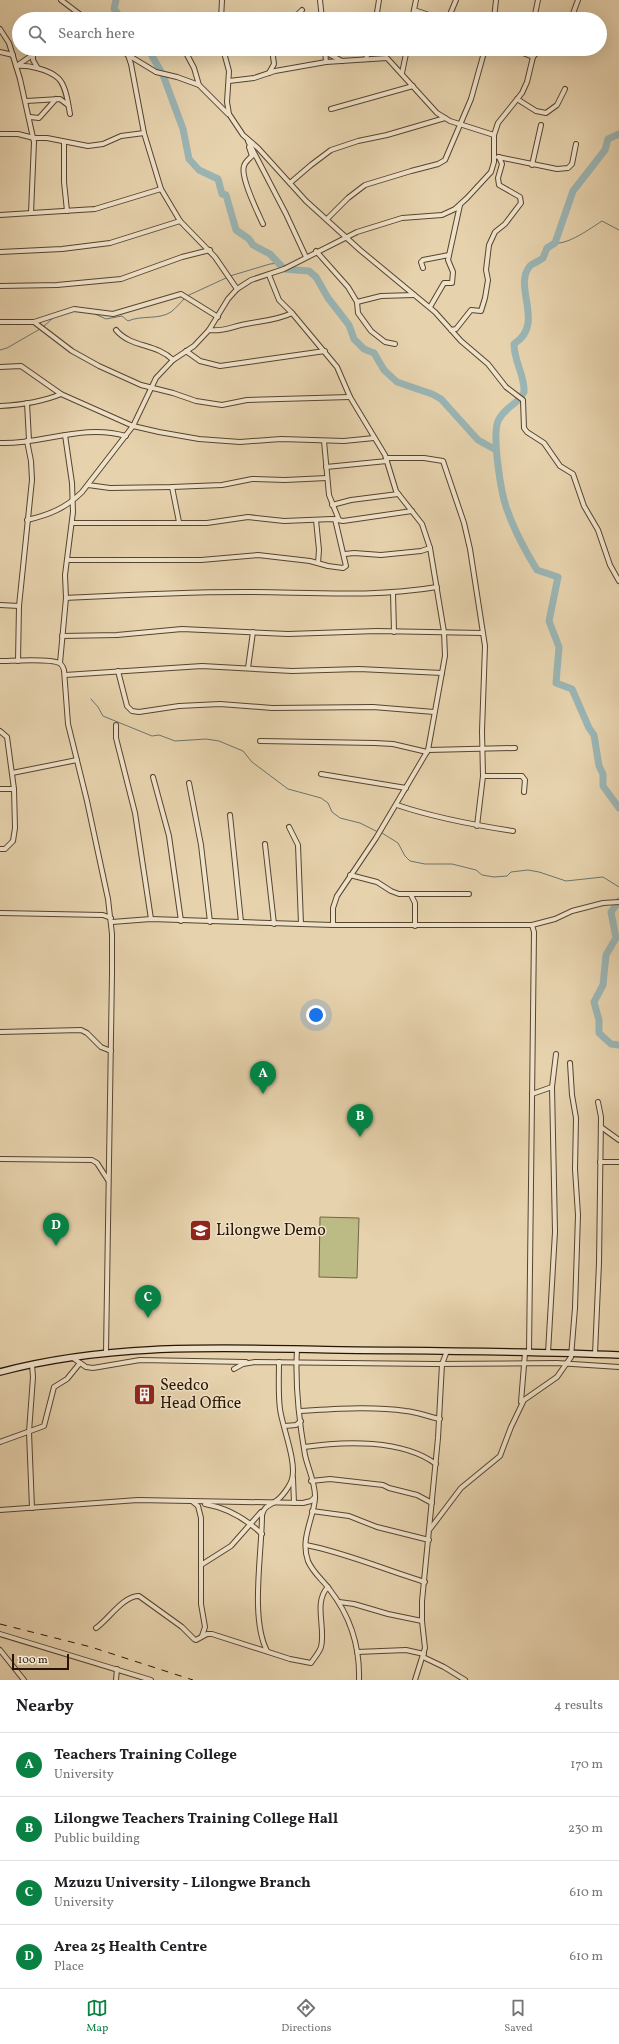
<!DOCTYPE html>
<html lang="en">
<head>
<meta charset="utf-8">
<style>
  body { margin:0; font-family:Vollkorn,serif; background:#f6f6f6; color:#202124 }
  .scale { position:absolute; left:12px; bottom:10px; width:57px; box-sizing:border-box; padding-left:4px; border:2px solid #271502; border-top:0; font-size:11px; line-height:14px; white-space:nowrap; color:#271502; -webkit-text-stroke:3px #efe2ca; paint-order:stroke }
  .you { position:absolute; left:316px; top:1015px; width:14px; height:14px; margin:-10px; border:3px solid #fff; border-radius:50%; background:#1a73e8; box-shadow:0 0 0 6px #1a73e833 }
  .badge { display:grid; place-items:center; width:26px; height:26px; border-radius:50%; background:#0b8043; color:#fff; font-size:13px; font-weight:700 }
  .pin { position:absolute; translate:-50% -33px; filter:drop-shadow(0 1px 2px #0008) }
  .pin::after { content:''; position:absolute; top:21px; width:14px; height:12px; background:inherit; clip-path:polygon(0 0,100% 0,50% 100%) }
  .list { margin:0; padding:0; list-style:none }
  h2 { display:flex; justify-content:space-between; align-items:center; height:52px; margin:0; padding:0 16px; font-size:17px }
  h2 small { font-size:13px; font-weight:400; color:#757577 }
  .list li { display:grid; grid-template-columns:26px 1fr auto; gap:12px; align-items:center; box-sizing:border-box; height:64px; padding:0 16px; border-top:1px solid #e0e0e0 }
  .list b { display:block; font-size:15px; white-space:nowrap }
  .list p { margin:0; font-size:13px; white-space:nowrap; color:#757577 }
  .list em { font-size:13px; font-style:normal; color:#757577 }
  .icon { flex:none; width:22px; height:22px; fill:none; stroke:currentColor; stroke-width:2; stroke-linecap:round; stroke-linejoin:round }
  .map { position:relative; flex:none; width:619px; height:1680px; overflow:hidden }
  .search { position:absolute; background:#fff; box-shadow:0 4px 16px #0002; left:12px; right:12px; top:12px; height:44px; display:flex; align-items:center; gap:10px; box-sizing:border-box; padding:0 14px; border-radius:22px; color:#757577; font-size:15px }
  .sheet { height:308px; background:#fff }
  nav { display:flex; justify-content:space-around; align-items:center; box-sizing:border-box; height:56px; border-top:1px solid #e0e0e0; background:#fff; font-size:11px; color:#757577 }
  nav a { display:grid; justify-items:center; gap:2px }
  nav .on { color:#0b8043 }
  .map>svg:first-child { display:block }
  .green { fill:#bcba85; stroke:#726844 }
  .lines { fill:none; stroke-linecap:round; stroke-linejoin:round }
  .stream { stroke:#6c756d; stroke-width:1 }
  .river { stroke:#9ab5b4; stroke-width:7 }
  .minor-casing { stroke:#57442d; stroke-width:6 }
  .secondary-casing { stroke:#271502; stroke-width:8 }
  .minor { stroke:#efe2ca; stroke-width:4 }
  .secondary { stroke:#efe2ca; stroke-width:5.5 }
  .rail { stroke:#271502; stroke-width:1; stroke-dasharray:7 7; stroke-linecap:butt }
  .labels { text-anchor:middle; dominant-baseline:central; stroke-width:3; stroke-linejoin:round; paint-order:stroke }
  .poi-label { font-size:16px; fill:#271502; stroke:#efe2ca; text-anchor:start }
</style>
</head>
<body>
<div class="map">
<svg width="619" height="1680" viewBox="0 0 619 1680">
  <rect width="100%" height="100%" fill="#e6d2ad"/>
  <filter id="stains"><feTurbulence type="fractalNoise" baseFrequency=".005" numOctaves="4"/><feColorMatrix values="0 0 0 0 .2 0 0 0 0 .09 0 0 0 0 .02 0 0 0 .5 -.17"/></filter>
  <radialGradient id="worn" r=".72"><stop offset=".6" stop-color="#630" stop-opacity="0"/><stop offset="1" stop-color="#630" stop-opacity=".3"/></radialGradient>
  <!-- green -->
  <polygon class="green" points="320,1217 359,1218 357,1278 319,1277"/>
  <g class="lines">
    <!-- stream -->
    <g class="stream">
      <path d="M555 243C568 245 591 228 602 221L619 230"/>
      <polyline points="230,276 270,264 280,263"/>
      <polyline points="187,296 226,278"/>
      <polyline points="70,312 76,311"/>
      <path d="M95 314 106 319 122 316 128 321C141 315 159 320 171 312 176 308 181 302 185 298"/>
      <polyline points="43,327 52,319"/>
      <polyline points="0,350 7,348 40,329"/>
      <polyline points="91,699 98,707 103,716 152,736 159,735 175,741 206,739 219,741 243,751 252,762 288,789 321,798 328,803 332,812 340,818 360,823 378,832"/>
      <polyline points="382,833 398,843 405,856 410,861 425,864 452,864 476,870 482,875 494,877 507,876 511,872 528,870 539,872 566,881 603,877 619,887"/>
    </g>
    <!-- river -->
    <g class="river">
      <polyline points="116,0 114,9 122,19"/>
      <polyline points="148,49 163,75 183,129 189,159 199,170 218,179 222,194 226,195 236,230 249,239 253,245 270,254 284,269 309,271 316,277 328,298 349,325 354,339 364,349 374,353 384,370 397,382 432,394 441,399 478,440 496,450"/>
      <path d="M619 134 608 139 605 150 573 191 555 243 547 248 543 258C539 261 533 263 530 266 512 286 546 324 514 344 514 362 525 375 524 392 517 406 505 406 498 421 492 437 501 496 508 512 515 532 526 552 537 570L558 577 549 621 559 647 556 683 572 689 589 728 594 735 599 766 603 774V786L619 808"/>
      <polyline points="619,901 611,912 616,938 606,955 603,985 594,1002 599,1020 599,1033 611,1044 619,1045"/>
    </g>
    <defs>
      <g id="minor">
        <polyline points="61,0 86,19"/>
        <polyline points="320,0 322,19"/>
        <polyline points="416,0 414,10 441,19"/>
        <polyline points="221,19 222,0"/>
        <polyline points="293,19 302,10"/>
        <polyline points="376,19 379,0"/>
        <polyline points="412,19 414,10"/>
        <polyline points="451,19 451,12 456,0"/>
        <polyline points="494,19 496,0"/>
        <polyline points="534,19 538,0"/>
        <polyline points="571,19 578,0"/>
        <polyline points="0,29 9,43 20,79 34,142 31,213"/>
        <polyline points="119,49 128,55 131,64 144,133 161,189 180,221 215,257 237,289"/>
        <polyline points="184,49 194,68 199,85"/>
        <polyline points="223,49 229,71 227,102 229,114 243,135 258,148 306,201 360,250 435,312 461,341 488,364 506,387 523,400 524,428 527,432 544,443 560,466 573,474 584,506 598,530 610,565 619,581"/>
        <polyline points="319,49 342,61"/>
        <polyline points="325,49 326,62"/>
        <polyline points="513,49 533,57"/>
        <polyline points="0,52 13,55"/>
        <polyline points="33,55 33,60 37,67"/>
        <polyline points="128,55 156,72 177,77 199,85 228,114"/>
        <polyline points="366,59 369,49"/>
        <polyline points="18,65 41,49"/>
        <path d="M16 66C28 65 48 69 58 78 66 85 68 103 70 114"/>
        <polyline points="269,73 274,64 272,49"/>
        <polyline points="402,73 407,49"/>
        <polyline points="229,81 254,78 275,71 326,62 387,58 437,113 450,121 494,135"/>
        <polyline points="517,99 536,111 546,113 557,105 565,89"/>
        <polyline points="26,101 60,99 68,105"/>
        <polyline points="331,109 413,86"/>
        <polyline points="30,117 39,118 56,99"/>
        <polyline points="0,134 18,134 34,138 47,138 88,146 103,144 121,136 144,133"/>
        <polyline points="248,141 286,214 306,257"/>
        <polyline points="64,142 64,182 67,211"/>
        <path d="M249 147 252 156C249 159 245 162 244 166 240 177 258 213 263 224"/>
        <polyline points="498,157 557,169 568,168 572,164 576,144"/>
        <polyline points="532,165 541,125"/>
        <polyline points="290,183 311,165 331,150 358,141 387,135 445,118"/>
        <polyline points="0,215 95,209 161,189"/>
        <polyline points="327,219 348,198 365,185 411,171 438,164 445,160 471,99 485,49"/>
        <polyline points="316,251 348,287 357,302 358,313 371,331 385,342 395,344"/>
        <polyline points="0,252 62,249 110,243 180,221"/>
        <polyline points="423,268 421,262 423,260 449,255"/>
        <polyline points="269,275 279,300 292,313 337,367 350,397 385,455 396,491 422,524 430,548 444,632 445,656 428,750 376,838 337,896 333,908 333,925"/>
        <polyline points="0,286 57,285 121,279 182,257 210,250"/>
        <polyline points="357,302 381,296 414,295"/>
        <polyline points="430,307 444,283 452,283 453,272 448,260 460,205"/>
        <polyline points="0,322 34,322 72,351 99,366 141,385 173,393 196,401 222,405 247,400 350,397"/>
        <polyline points="34,322 74,309 113,314 181,294 218,317"/>
        <path d="M116 330C131 348 156 343 173 360"/>
        <path d="M209 330C224 332 233 326 246 324 262 321 278 320 292 313"/>
        <polyline points="451,330 456,329 471,310 481,311 485,298 488,280 486,270 489,245 495,232 505,224 521,203 520,197 499,185 498,178 502,164 499,157"/>
        <polyline points="186,351 200,361 220,366 325,351"/>
        <polyline points="0,367 21,366 61,394 133,426 159,432 199,439 240,442 281,439 344,441 374,438"/>
        <polyline points="27,403 29,440"/>
        <path d="M0 406C20 405 42 402 61 394"/>
        <polyline points="324,441 329,495 339,520"/>
        <path d="M0 443C42 445 82 423 126 436"/>
        <polyline points="387,458 424,458 443,461 464,523 470,549 485,646 482,731 483,776 477,826"/>
        <polyline points="326,467 387,461"/>
        <polyline points="88,485 110,488 172,487 222,485 252,479 285,480 327,478"/>
        <polyline points="172,487 179,522"/>
        <polyline points="332,505 351,500 398,494"/>
        <path d="M27 520C49 515 66 508 82 492L133 426 156 378 173 360 194 346 209 330 228 299 237 289 251 280 284 269 357 232 402 218 442 215 455 209 467 198 491 172 494 162V135L498 123 522 93 527 82 533 57 540 49"/>
        <polyline points="316,520 319,550 318,563"/>
        <polyline points="72,523 207,523 248,517 284,521 332,519 343,521 412,511"/>
        <polyline points="345,554 354,553 381,555 421,551 430,548"/>
        <polyline points="67,560 201,560 258,555 310,561 328,566 343,568 346,566 335,519"/>
        <polyline points="393,593 394,632"/>
        <path d="M66 598C125 595 183 592 242 592 307 592 372 598 437 587"/>
        <polyline points="0,605 19,606"/>
        <polyline points="62,636 117,635 182,629 288,634 377,631 482,633"/>
        <path d="M0 661C11 661 50 658 59 663 62 664 63 667 64 670L68 724 87 801 108 899 112 934V973L106 1352"/>
        <polyline points="18,661 19,606 32,480 31,461 27,441"/>
        <polyline points="60,663 66,598 65,575 73,512 72,483 65,435"/>
        <polyline points="248,668 253,632"/>
        <polyline points="118,671 127,706 132,711 139,712 179,706 220,704 272,708 373,707 434,712"/>
        <polyline points="65,675 202,666 292,671 359,669 442,673"/>
        <polyline points="116,725 116,738 135,813 151,919"/>
        <polyline points="0,731 7,737 14,789 15,828 13,841 5,849 0,849"/>
        <polyline points="260,741 375,743 393,744 427,752"/>
        <polyline points="428,750 515,748"/>
        <polyline points="12,773 77,760"/>
        <polyline points="321,774 406,788"/>
        <polyline points="483,776 522,776 525,780 524,792"/>
        <polyline points="153,777 169,836 181,921"/>
        <polyline points="189,783 201,845 210,922"/>
        <polyline points="0,789 14,789"/>
        <path d="M397 805C435 818 474 825 513 831"/>
        <polyline points="230,815 241,922"/>
        <polyline points="289,827 298,845 301,924"/>
        <polyline points="265,844 274,924"/>
        <polyline points="350,875 377,882 391,891 399,894 469,894"/>
        <polyline points="411,895 415,903 415,926"/>
        <polyline points="0,913 103,915 111,918"/>
        <polyline points="112,922 151,919 333,925 532,925 534,932 529,1353"/>
        <polyline points="532,925 555,919 572,911 603,903 619,902"/>
        <polyline points="0,1032 81,1030 87,1033 101,1047 111,1051"/>
        <polyline points="532,1094 552,1087"/>
        <polyline points="601,1127 619,1140"/>
        <polyline points="0,1159 92,1160 97,1163 108,1180"/>
        <polyline points="600,1162 619,1162"/>
        <path d="M297 1349C295 1383 299 1421 305 1455 308 1469 316 1484 315 1499 313 1520 300 1539 308 1561 313 1573 323 1580 330 1590 350 1616 360 1647 359 1680"/>
        <polyline points="548,1353 555,1232 552,1087 556,1054"/>
        <polyline points="595,1354 599,1263 601,1117 598,1102"/>
        <polyline points="73,1358 86,1367 93,1368 140,1360 246,1362"/>
        <polyline points="234,1369 243,1364 255,1362 435,1364 557,1363 619,1367"/>
        <polyline points="521,1402 525,1353"/>
        <path d="M300 1411C336 1409 371 1406 406 1411 418 1412 429 1417 440 1419"/>
        <polyline points="285,1426 296,1425 301,1421"/>
        <polyline points="0,1442 44,1426 54,1387 67,1379 80,1363"/>
        <path d="M304 1447C344 1441 402 1439 436 1464"/>
        <polyline points="293,1478 294,1503"/>
        <polyline points="311,1481 330,1479 383,1485 389,1488 417,1495 432,1503"/>
        <polyline points="193,1502 198,1506 201,1518 201,1604 205,1627 202,1636"/>
        <path d="M205 1504C228 1508 245 1518 262 1534"/>
        <polyline points="32,1508 29,1432 33,1377 32,1364"/>
        <polyline points="0,1510 138,1500 303,1503 311,1501 315,1497"/>
        <polyline points="312,1511 349,1516 377,1527 429,1540"/>
        <polyline points="430,1529 461,1488 500,1456 511,1427 524,1400 557,1377 571,1357 575,1308 578,1215 575,1169 576,1118 572,1095 570,1063"/>
        <path d="M306 1545C347 1553 385 1570 425 1582"/>
        <polyline points="201,1565 231,1546 261,1512"/>
        <polyline points="339,1602 354,1604 388,1614 422,1621"/>
        <path d="M96 1628C107 1621 124 1595 139 1596L182 1627 194 1639 196 1640 207 1634H212L290 1659 311 1663C314 1658 319 1653 321 1647 326 1628 313 1602 328 1587"/>
        <polyline points="0,1634 151,1680"/>
        <polyline points="0,1650 24,1680"/>
        <path d="M267 1651C250 1618 262 1553 262 1515 264 1506 269 1506 276 1501 282 1497 290 1486 292 1479 297 1462 282 1426 280 1409 278 1394 279 1378 279 1362"/>
        <polyline points="357,1652 406,1650 424,1654"/>
        <polyline points="423,1657 444,1667 465,1680"/>
        <polyline points="116,1680 117,1669"/>
        <polyline points="415,1680 425,1648 422,1621 422,1601 438,1438 442,1364 447,1351"/>
      </g>
      <path id="secondary" d="M0 1372C112 1342 227 1348 341 1350 434 1351 527 1351 619 1355"/>
    </defs>
    <!-- minor casing -->
    <use href="#minor" class="minor-casing"/>
    <!-- secondary casing -->
    <use href="#secondary" class="secondary-casing"/>
    <!-- minor -->
    <use href="#minor" class="minor"/>
    <!-- secondary -->
    <use href="#secondary" class="secondary"/>
    <!-- rail -->
    <polyline class="rail" points="0,1624 91,1647 193,1680"/>
  </g>
  <!-- icons -->
  <defs>
    <symbol id="school-square" viewBox="-11 -11 22 22"><rect x="-9" y="-9" width="18" height="18" rx="4" fill="#8f2418" stroke="#efe2ca"/><path d="M0-5L7-2L0 1L-7-2ZM-4 1L0 2.5L4 1V4Q0 6-4 4Z" fill="#fff"/></symbol>
    <symbol id="building-square" viewBox="-11 -11 22 22"><rect x="-9" y="-9" width="18" height="18" rx="4" fill="#8f2418" stroke="#efe2ca"/><path d="M-4-6H4V6H1V3H-1V6H-4ZM-2.5-4.3h1.7v1.8h-1.7ZM.8-4.3h1.7v1.8H.8ZM-2.5-1h1.7V.8h-1.7ZM.8-1h1.7V.8H.8Z" fill="#fff"/></symbol>
  </defs>
  <g fill-rule="evenodd">
    <use href="#school-square" x="188" y="1218" width="25" height="25"/>
    <use href="#building-square" x="132" y="1382" width="25" height="25"/>
  </g>
  <g class="labels">
    <!-- poi labels -->
    <g class="poi-label">
      <text x="216" y="1231">Lilongwe Demo</text>
      <text x="160" y="1386">Seedco<tspan x="160" dy="18">Head Office</tspan></text>
    </g>
  </g>
  <rect width="100%" height="100%" filter="url(#stains)"/>
  <rect width="100%" height="100%" fill="url(#worn)"/>
</svg>
<div class="scale">100 m</div>
<div class="you"></div>
<div class="pin badge" style="left:263px;top:1094px">A</div>
<div class="pin badge" style="left:360px;top:1137px">B</div>
<div class="pin badge" style="left:148px;top:1318px">C</div>
<div class="pin badge" style="left:56px;top:1246px">D</div>
<div class="search"><svg class="icon" aria-label="search" viewBox="0 0 24 24"><circle cx="10" cy="10" r="6"/><path d="M15 15l6 6"/></svg>Search here</div>
</div>
<section class="sheet">
<h2>Nearby<small>4 results</small></h2>
<ul class="list">
<li><span class="badge">A</span><div><b>Teachers Training College</b><p>University</p></div><em>170 m</em></li>
<li><span class="badge">B</span><div><b>Lilongwe Teachers Training College Hall</b><p>Public building</p></div><em>230 m</em></li>
<li><span class="badge">C</span><div><b>Mzuzu University - Lilongwe Branch</b><p>University</p></div><em>610 m</em></li>
<li><span class="badge">D</span><div><b>Area 25 Health Centre</b><p>Place</p></div><em>610 m</em></li>
</ul>
</section>
<nav>
<a class="on"><svg class="icon" aria-label="map" viewBox="0 0 24 24"><path d="M3 6l6-2 6 2 6-2v14l-6 2-6-2-6 2zM9 4v14M15 6v14"/></svg>Map</a>
<a><svg class="icon" aria-label="directions" viewBox="0 0 24 24"><path d="M12 3l9 9-9 9-9-9zM9 14v-3h6M13 9l2 2-2 2"/></svg>Directions</a>
<a><svg class="icon" aria-label="saved" viewBox="0 0 24 24"><path d="M7 4h10v16l-5-4-5 4z"/></svg>Saved</a>
</nav>
</body>
</html>
